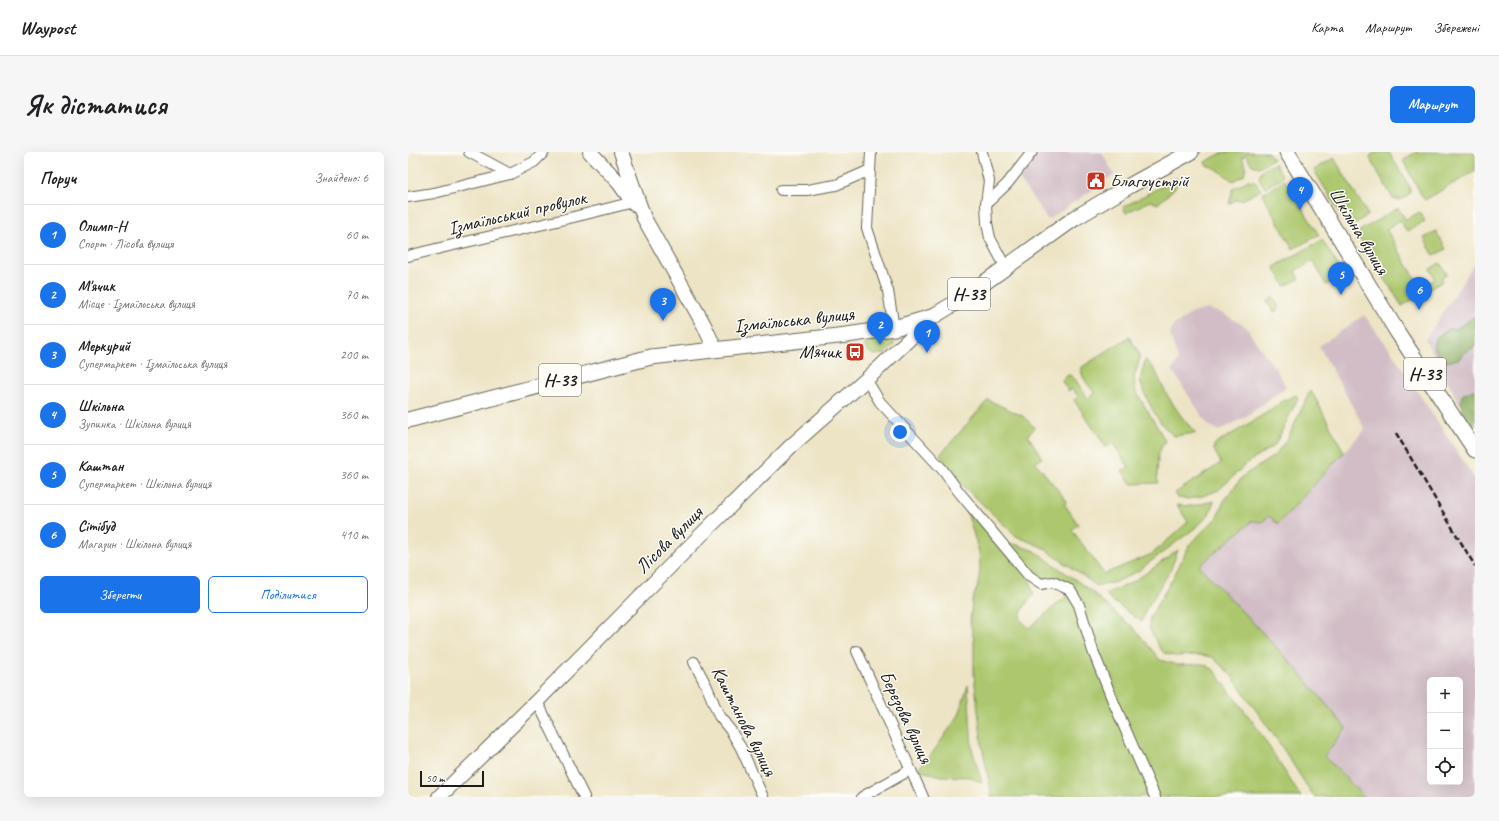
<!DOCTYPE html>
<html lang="uk">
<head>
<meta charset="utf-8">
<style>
  body { margin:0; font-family:Caveat,sans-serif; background:#f6f6f6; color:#202124 }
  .controls { position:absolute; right:12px; bottom:12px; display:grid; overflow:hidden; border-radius:6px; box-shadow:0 4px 16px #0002 }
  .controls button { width:36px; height:36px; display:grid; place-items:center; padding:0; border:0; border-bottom:1px solid #e0e0e0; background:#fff; color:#202124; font:20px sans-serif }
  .scale { position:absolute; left:12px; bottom:10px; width:64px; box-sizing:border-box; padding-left:4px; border:2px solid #1c1c1c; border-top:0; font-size:11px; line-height:14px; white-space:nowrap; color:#1c1c1c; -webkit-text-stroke:3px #fdfcf7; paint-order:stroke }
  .you { position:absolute; left:492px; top:280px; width:14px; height:14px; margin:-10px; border:3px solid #fff; border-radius:50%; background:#1a73e8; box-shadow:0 0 0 6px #1a73e833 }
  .badge { display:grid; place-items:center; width:26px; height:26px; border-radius:50%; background:#1a73e8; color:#fff; font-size:13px; font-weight:700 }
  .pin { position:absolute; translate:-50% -33px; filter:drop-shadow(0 1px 2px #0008) }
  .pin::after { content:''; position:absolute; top:21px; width:14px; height:12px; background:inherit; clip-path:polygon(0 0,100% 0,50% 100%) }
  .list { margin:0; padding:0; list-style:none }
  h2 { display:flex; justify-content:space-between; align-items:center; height:52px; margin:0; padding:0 16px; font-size:17px }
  h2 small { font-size:13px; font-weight:400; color:#757577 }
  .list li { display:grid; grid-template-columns:26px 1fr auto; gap:12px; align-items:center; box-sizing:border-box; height:60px; padding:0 16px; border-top:1px solid #e0e0e0 }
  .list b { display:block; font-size:15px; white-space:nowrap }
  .list p { margin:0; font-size:13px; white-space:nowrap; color:#757577 }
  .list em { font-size:13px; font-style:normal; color:#757577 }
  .actions { display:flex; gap:8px; padding:12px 16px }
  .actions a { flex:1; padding:9px 0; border:1px solid #1a73e8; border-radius:6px; text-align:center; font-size:14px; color:#1a73e8 }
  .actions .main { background:#1a73e8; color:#fff }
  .icon { flex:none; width:22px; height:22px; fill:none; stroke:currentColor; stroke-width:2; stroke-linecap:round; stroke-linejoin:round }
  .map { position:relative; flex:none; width:1067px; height:645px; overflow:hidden; border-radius:6px }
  header { display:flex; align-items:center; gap:24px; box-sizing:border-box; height:56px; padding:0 20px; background:#fff; border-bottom:1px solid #e0e0e0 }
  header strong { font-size:19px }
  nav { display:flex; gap:22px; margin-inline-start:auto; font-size:14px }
  .intro { display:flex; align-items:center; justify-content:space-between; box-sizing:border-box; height:96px; padding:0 24px }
  h1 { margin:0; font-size:28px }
  .button { padding:10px 18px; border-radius:6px; background:#1a73e8; color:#fff; font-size:14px; font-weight:700 }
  main { display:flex; gap:24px; padding:0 24px }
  aside { flex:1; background:#fff; border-radius:6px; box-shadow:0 4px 16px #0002 }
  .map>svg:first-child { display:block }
  .industrial { fill:#d2bdc6; fill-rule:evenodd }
  .green { fill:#acc76d; stroke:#647244 }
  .forest { fill:#89ac60; stroke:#52643e }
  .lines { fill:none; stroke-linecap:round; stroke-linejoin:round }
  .street-casing { stroke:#656257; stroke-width:12 }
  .secondary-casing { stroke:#656257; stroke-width:16 }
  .primary-casing { stroke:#656257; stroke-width:17 }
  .street { stroke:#fff; stroke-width:10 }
  .secondary { stroke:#fff; stroke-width:14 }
  .primary { stroke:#fff; stroke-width:15 }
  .rail { stroke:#1c1c1c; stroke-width:2.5; stroke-dasharray:6 3; stroke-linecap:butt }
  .labels { text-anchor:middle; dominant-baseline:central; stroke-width:3; stroke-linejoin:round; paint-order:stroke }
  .shield { fill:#fdfcf7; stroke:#605f5e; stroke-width:1 }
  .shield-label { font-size:18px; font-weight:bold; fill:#1c1c1c }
  .poi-label { font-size:19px; fill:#1c1c1c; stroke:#fdfcf7; text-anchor:start }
  .street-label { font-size:19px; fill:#1c1c1c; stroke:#fdfcf7 }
</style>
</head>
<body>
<header>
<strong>Waypost</strong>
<nav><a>Карта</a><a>Маршрут</a><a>Збережені</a></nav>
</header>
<div class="intro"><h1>Як дістатися</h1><a class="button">Маршрут</a></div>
<main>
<aside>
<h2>Поруч<small>Знайдено: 6</small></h2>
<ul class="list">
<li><span class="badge">1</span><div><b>Олимп-Н</b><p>Спорт · Лісова вулиця</p></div><em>60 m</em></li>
<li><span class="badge">2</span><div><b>М'ячик</b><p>Місце · Ізмаїльська вулиця</p></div><em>70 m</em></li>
<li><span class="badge">3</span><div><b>Меркурий</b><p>Супермаркет · Ізмаїльська вулиця</p></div><em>200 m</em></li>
<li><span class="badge">4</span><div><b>Шкільна</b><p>Зупинка · Шкільна вулиця</p></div><em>360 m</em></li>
<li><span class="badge">5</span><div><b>Каштан</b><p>Супермаркет · Шкільна вулиця</p></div><em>360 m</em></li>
<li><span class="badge">6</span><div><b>Сітібуд</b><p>Магазин · Шкільна вулиця</p></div><em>410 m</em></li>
</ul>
<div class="actions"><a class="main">Зберегти</a><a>Поділитися</a></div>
</aside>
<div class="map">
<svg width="1067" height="645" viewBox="0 0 1067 645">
  <rect width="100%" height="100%" fill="#fdfcf7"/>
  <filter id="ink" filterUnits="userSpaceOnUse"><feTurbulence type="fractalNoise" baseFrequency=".025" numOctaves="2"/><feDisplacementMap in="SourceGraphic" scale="8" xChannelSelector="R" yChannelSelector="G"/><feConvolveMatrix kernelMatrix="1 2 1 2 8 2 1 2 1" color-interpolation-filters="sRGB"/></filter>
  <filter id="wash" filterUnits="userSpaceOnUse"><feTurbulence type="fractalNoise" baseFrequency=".012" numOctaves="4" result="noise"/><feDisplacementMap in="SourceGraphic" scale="16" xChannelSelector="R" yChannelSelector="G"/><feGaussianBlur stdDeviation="0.9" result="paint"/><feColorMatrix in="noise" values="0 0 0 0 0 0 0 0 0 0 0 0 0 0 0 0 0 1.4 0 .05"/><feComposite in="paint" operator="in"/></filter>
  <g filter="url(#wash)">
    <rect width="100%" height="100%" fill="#ede4c5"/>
    <!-- industrial -->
    <g class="industrial">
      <polygon points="633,0 694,0 706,23 640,68 611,27"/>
      <polygon points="1067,111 1067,275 1054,256 1017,188"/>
      <polygon points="800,157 813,161 837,174 870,221 878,235 837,265 811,279 800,273 764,218 770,208 762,182 765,174 784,161"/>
      <path d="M956 163 981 196 1067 327V645H956L916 603 938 576 888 516 791 414 844 369 854 370 861 363 871 372 957 277 911 194ZM1022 528H1052V630H1022Z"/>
    </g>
    <!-- green -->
    <g class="green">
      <polygon points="816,0 860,0 865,7 851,15 844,13 838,3 834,5 838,15 836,23 825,29 809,17 798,13 797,10"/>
      <path d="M969 0H980L982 2 1002 35V41C997 47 993 49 985 47L962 6 964 2Z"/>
      <polygon points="1008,0 1067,0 1067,19 1017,48 1015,46 995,9 998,6"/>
      <polygon points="926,6 960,63 942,75 939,73 906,18"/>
      <polygon points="867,11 875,25 857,36 851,27 853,19"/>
      <polygon points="769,26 772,31 750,52 742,49 718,61 715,55"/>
      <polygon points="840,28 847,29 853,38 834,48 828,48 821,52 825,37"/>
      <polygon points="877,28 911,83 885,97 854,42"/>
      <polygon points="990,56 998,68 1011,60 1017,69 999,80 992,68 978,77 1013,136 1027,127 1022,117 1032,111 1039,122 1033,126 1035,129 994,154 948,81"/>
      <polygon points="1028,79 1038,97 1026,104 1016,86"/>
      <polygon points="914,88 936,123 918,133 905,109 887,119 891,127 877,134 866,115"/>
      <polygon points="865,145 872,156 866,160 859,150"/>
      <path d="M482 184 485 185 486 193 477 202 465 203C460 199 457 197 456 190L459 187Z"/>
      <path d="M721 185 730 199 732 206 726 225 727 238 757 288 750 303 749 323 750 331 723 332 714 319 721 315 705 292 698 295 666 248 670 244 664 237 660 239 655 231 654 228 658 224 662 223 667 227 679 246 687 242C682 234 671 225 674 215Z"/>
      <path d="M737 208C748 214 752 231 758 241 767 256 776 269 788 281L766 284C749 271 739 249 732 229Z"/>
      <polygon points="902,239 905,242 936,300 870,372 861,364 854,370 844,369 791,414 888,516 938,576 916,604 956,645 906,645 872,592 823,523 804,505 793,503 766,504 756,501 751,495 741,476 742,465 765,426 782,392 809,365 816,349 835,324 866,304 880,286"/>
      <polygon points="888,243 890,246 867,293 838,312 811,338 795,344 780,347 770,346 767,341 813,311 806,298 806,293 858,261 875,249"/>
      <polygon points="580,248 615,264 627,276 620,283 634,306 628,311 658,348 657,353 670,372 664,378 696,422 744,402 780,370 769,353 784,354 806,349 801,362 791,373 730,419 708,430 689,434 634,395 608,384 547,326 532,303"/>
      <path d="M556 350 622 428 626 443C619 449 613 458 612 467L621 476 659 444 658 440 624 421 600 393 606 392 627 399 683 439 713 466 726 476 752 508 770 513 795 512 805 517 847 573 893 645H584L574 594 566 523V488L562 470 564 449 570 433 572 417 571 400Z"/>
      <path d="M770 398 762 419 737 459 734 470 702 447 698 441C726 433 746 415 770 398Z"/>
      <polygon points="560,533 564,597 574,631 562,625 534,624 517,620 510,616 523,603 551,563"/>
    </g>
    <!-- forest -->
    <g class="forest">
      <polygon points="1065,165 1067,166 1067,195 1057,200 1051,207 1034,211 1026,196 1028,185 1041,177 1050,176"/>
      <path d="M1067 237V273L1059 270C1054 261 1052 254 1054 243Z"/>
    </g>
  </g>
  <g filter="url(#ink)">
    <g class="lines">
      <defs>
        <g id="street">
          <polyline points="61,0 102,22"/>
          <polyline points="463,0 459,76 480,139 486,176"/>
          <polyline points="574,0 581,29 578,52 579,71 582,86 598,116"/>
          <polyline points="373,38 399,38 428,33 462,18"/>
          <polyline points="0,45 26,41 102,22 126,10 136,0"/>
          <polyline points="578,52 599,32 624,0"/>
          <path d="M0 104C75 85 151 70 225 50"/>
          <polyline points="458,227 472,250 534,317 551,340 621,424 633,432 645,430 662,438 671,453 685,499 705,549 747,645"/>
          <polyline points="449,499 515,645"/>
          <polyline points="286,510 299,535 311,564 323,579 333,596 355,645"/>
          <polyline points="129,549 176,645"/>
          <polyline points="454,645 502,618"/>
        </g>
        <g id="secondary">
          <polyline points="182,0 211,31 226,52"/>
          <polyline points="213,0 236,66 296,173 307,197"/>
          <polyline points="31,645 129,549 284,392 382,295 470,217 524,165"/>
        </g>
        <g id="primary">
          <polyline points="879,0 990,181 1067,298"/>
          <polyline points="0,268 243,205 439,183 486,176 524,165 552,148 667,66 723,33 783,0"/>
        </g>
      </defs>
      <!-- street casing -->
      <use href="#street" class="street-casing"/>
      <!-- secondary casing -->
      <use href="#secondary" class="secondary-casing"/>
      <!-- primary casing -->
      <use href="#primary" class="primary-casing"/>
      <!-- street -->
      <use href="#street" class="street"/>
      <!-- secondary -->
      <use href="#secondary" class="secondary"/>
      <!-- primary -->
      <use href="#primary" class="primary"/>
      <!-- rail -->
      <polyline class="rail" points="988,281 1067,414"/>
    </g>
  </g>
  <!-- icons -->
  <defs>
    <symbol id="civic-square" viewBox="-11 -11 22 22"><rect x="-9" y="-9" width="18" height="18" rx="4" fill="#c8321e" stroke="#fdfcf7"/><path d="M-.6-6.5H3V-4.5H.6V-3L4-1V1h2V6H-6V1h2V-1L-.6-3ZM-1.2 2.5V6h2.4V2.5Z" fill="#fff"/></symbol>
    <symbol id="bus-square" viewBox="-11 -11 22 22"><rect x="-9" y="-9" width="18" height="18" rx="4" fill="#c8321e" stroke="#fdfcf7"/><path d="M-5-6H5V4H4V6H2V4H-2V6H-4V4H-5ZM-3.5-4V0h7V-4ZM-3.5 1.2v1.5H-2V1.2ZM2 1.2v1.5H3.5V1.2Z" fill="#fff"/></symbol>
  </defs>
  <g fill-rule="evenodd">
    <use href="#civic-square" x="677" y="18" width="22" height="22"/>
    <use href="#bus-square" x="436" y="189" width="22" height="22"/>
  </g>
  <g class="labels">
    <!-- shield labels -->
    <g class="shield">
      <rect x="540" y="126" width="42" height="32" rx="3"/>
      <rect x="996" y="206" width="42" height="32" rx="3"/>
      <rect x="131" y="212" width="42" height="32" rx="3"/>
    </g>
    <g class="shield-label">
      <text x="561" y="142">Н-33</text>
      <text x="1017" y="222">Н-33</text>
      <text x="152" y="228">Н-33</text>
    </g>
    <!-- poi labels -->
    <g class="poi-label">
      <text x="702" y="29">Благоустрій</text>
      <text x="433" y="200" text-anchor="end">Мячик</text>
    </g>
    <!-- street labels -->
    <g class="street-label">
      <text transform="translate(109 61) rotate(-13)">Ізмаїльський провулок</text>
      <text transform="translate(951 79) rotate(59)">Шкільна вулиця</text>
      <text transform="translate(386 168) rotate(-6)">Ізмаїльська вулиця</text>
      <text transform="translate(261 388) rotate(-45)">Лісова вулиця</text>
      <text transform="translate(498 565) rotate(65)">Березова вулиця</text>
      <text transform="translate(336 569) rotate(63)">Каштанова вулиця</text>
    </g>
  </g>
</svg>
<div class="controls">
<button>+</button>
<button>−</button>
<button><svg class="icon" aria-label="locate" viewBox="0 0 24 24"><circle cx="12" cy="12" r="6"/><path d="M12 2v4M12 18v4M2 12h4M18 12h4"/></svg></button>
</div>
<div class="scale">50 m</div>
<div class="you"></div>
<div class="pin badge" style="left:519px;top:201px">1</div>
<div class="pin badge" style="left:472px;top:193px">2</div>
<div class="pin badge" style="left:255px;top:169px">3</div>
<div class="pin badge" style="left:892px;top:58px">4</div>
<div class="pin badge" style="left:933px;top:143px">5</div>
<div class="pin badge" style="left:1011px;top:158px">6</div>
</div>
</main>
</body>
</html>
